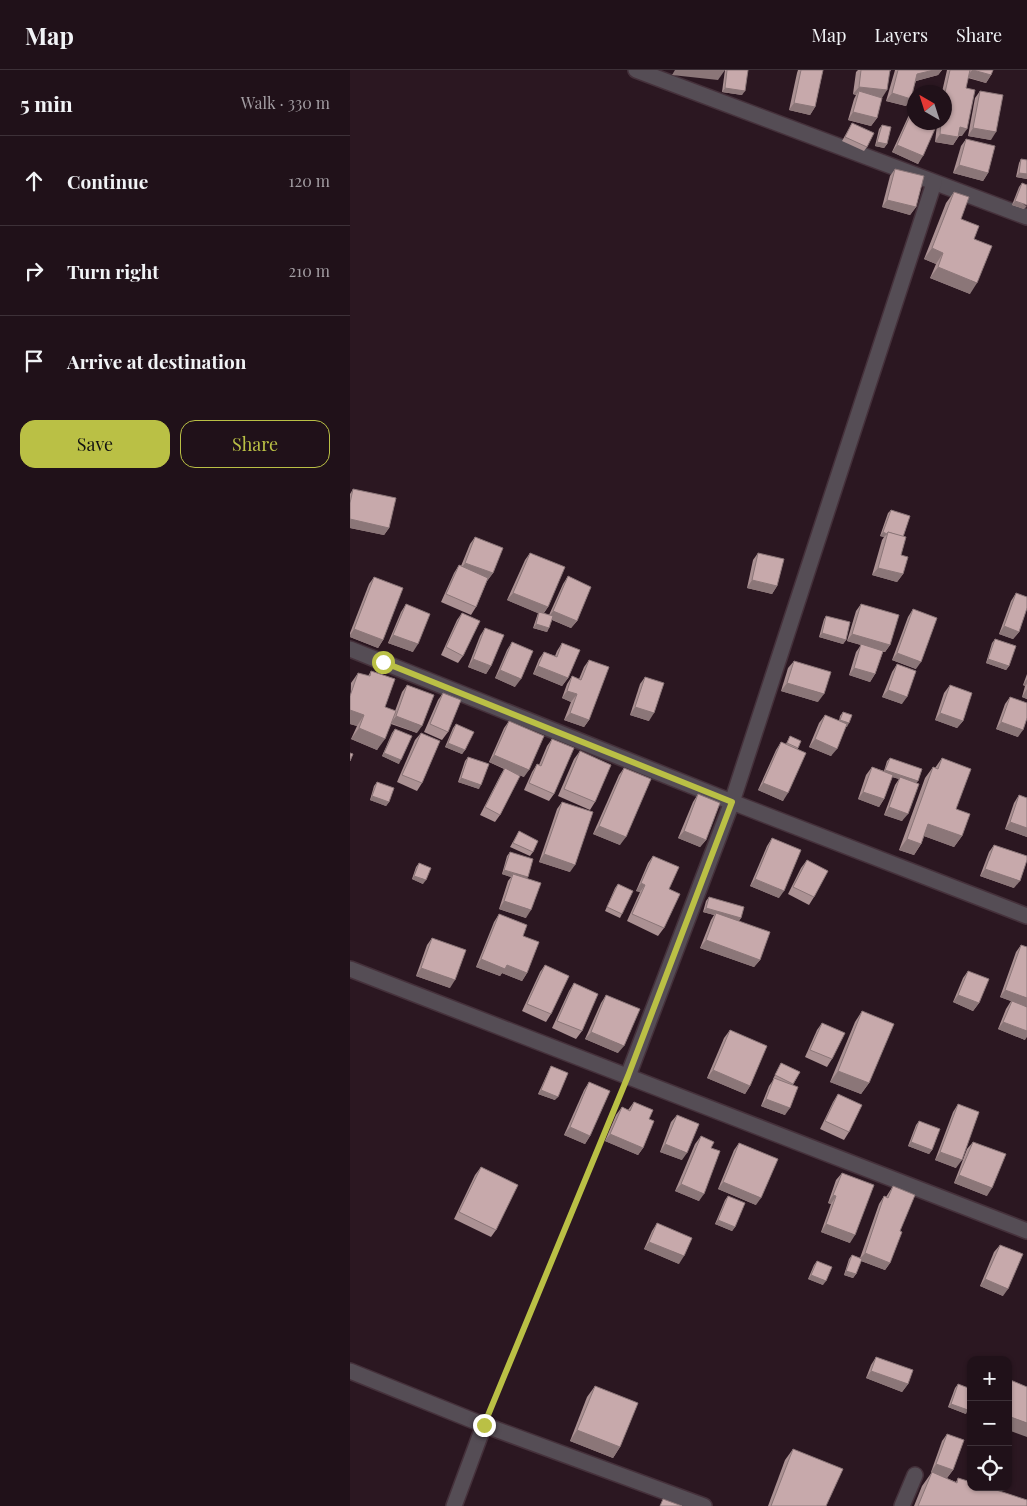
<!DOCTYPE html>
<html lang="en">
<head>
<meta charset="utf-8">
<style>
  body { margin:0; font-family:"Playfair Display",serif; background:#281a22; color:#f1f3f6 }
  .controls { position:absolute; right:15px; bottom:15px; display:grid; overflow:hidden; border-radius:10px; box-shadow:0 1px 4px #0004 }
  .controls button { width:45px; height:45px; display:grid; place-items:center; padding:0; border:0; border-bottom:1px solid #3d3138; background:#201119; color:#f1f3f6; font:25px sans-serif }
  .compass { position:absolute; left:557px; top:15px; width:45px; height:45px; border-radius:50%; background:#201119; box-shadow:0 1px 4px #0004; rotate:321deg }
  .stop { position:absolute; width:15px; height:15px; margin:-11px; border:4px solid #bac045; border-radius:50%; background:#fff }
  .stop.end { background:#bac045; border-color:#fff; box-shadow:0 1px 5px #0008 }
  .list { margin:0; padding:0; list-style:none }
  h2 { display:flex; justify-content:space-between; align-items:center; height:65px; margin:0; padding:0 20px; font-size:21px }
  h2 small { font-size:16px; font-weight:400; color:#a29da2 }
  .list li { display:grid; grid-template-columns:32px 1fr auto; gap:15px; align-items:center; box-sizing:border-box; height:90px; padding:0 20px; border-top:1px solid #3d3138 }
  .list b { display:block; font-size:19px; white-space:nowrap }
  .list em { font-size:16px; font-style:normal; color:#a29da2 }
  .actions { display:flex; gap:10px; padding:15px 20px }
  .actions a { flex:1; padding:11px 0; border:1px solid #bac045; border-radius:15px; text-align:center; font-size:18px; color:#bac045 }
  .actions .main { background:#bac045; color:#111 }
  .icon { flex:none; width:28px; height:28px; fill:none; stroke:currentColor; stroke-width:2; stroke-linecap:round; stroke-linejoin:round }
  .map { position:relative; flex:none; width:677px; height:1436px; overflow:hidden }
  header { display:flex; align-items:center; gap:30px; box-sizing:border-box; height:70px; padding:0 25px; background:#201119; border-bottom:1px solid #3d3138 }
  header strong { font-size:24px }
  nav { display:flex; gap:28px; margin-inline-start:auto; font-size:18px }
  main { display:flex }
  aside { flex:1; background:#201119 }
  .map>svg:first-child { display:block }
  .lines { fill:none; stroke-linecap:round; stroke-linejoin:round }
  .minor-casing { stroke:#45313b; stroke-width:18 }
  .path { stroke:#695760; stroke-width:3; stroke-dasharray:4 4; stroke-linecap:butt }
  .minor { stroke:#554d55; stroke-width:15 }
  .wall { fill:#ab9193 }
  .shaded-wall { fill:#8b7678 }
  .building { fill:#c7a9ab; stroke:#8b7678 }
  .route { stroke:#bac045; stroke-width:6 }
</style>
</head>
<body>
<header>
<strong>Map</strong>
<nav><a>Map</a><a>Layers</a><a>Share</a></nav>
</header>
<main>
<aside>
<h2>5 min<small>Walk · 330 m</small></h2>
<ul class="list">
<li><svg class="icon" aria-label="ahead" viewBox="0 0 24 24"><path d="M12 20V5M6 11l6-6 6 6"/></svg><div><b>Continue</b></div><em>120 m</em></li>
<li><svg class="icon" aria-label="right" viewBox="0 0 24 24"><path d="M7 20v-9h11M14 6l5 5-5 5"/></svg><div><b>Turn right</b></div><em>210 m</em></li>
<li><svg class="icon" aria-label="arrive" viewBox="0 0 24 24"><path d="M6 21V4h12l-3 4 3 4H6"/></svg><div><b>Arrive at destination</b></div></li>
</ul>
<div class="actions"><a class="main">Save</a><a>Share</a></div>
</aside>
<div class="map">
<svg width="677" height="1436" viewBox="0 0 677 1436">
  <rect width="100%" height="100%" fill="#2b1721"/>
  <g class="lines">
    <defs>
      <g id="minor">
        <polyline points="286,0 677,147"/>
        <polyline points="0,579 382,732 677,846"/>
        <polyline points="0,899 677,1161"/>
        <polyline points="278,1006 382,732 584,113"/>
        <polyline points="0,1301 134,1355 354,1436"/>
        <polyline points="104,1436 134,1355"/>
        <polyline points="552,1436 565,1405"/>
      </g>
    </defs>
    <!-- minor casing -->
    <use href="#minor" class="minor-casing"/>
    <!-- path -->
    <polyline class="path" points="140,1338 271,1023"/>
    <!-- minor -->
    <use href="#minor" class="minor"/>
  </g>
  <!-- wall -->
  <g class="wall">
    <polygon points="375,0 398,0 392,25 372,22"/>
    <polygon points="448,0 473,0 465,37 460,45 439,40 447,3"/>
    <polygon points="508,0 541,0 539,3 532,27 527,48 521,56 498,50 504,29 506,25 503,24 506,2"/>
    <polygon points="545,0 592,0 588,5 566,11 556,36 536,31"/>
    <polygon points="597,0 643,0 641,5 636,13 618,8 616,18 612,66 609,66 603,75 585,72 587,55 568,94 542,82 558,47 563,39 564,52 594,52 594,22 592,22"/>
    <polygon points="630,21 641,70 618,66 625,28"/>
    <polygon points="502,53 517,77 514,81 492,71"/>
    <polygon points="532,55 537,74 534,78 525,76 529,59"/>
    <polygon points="616,69 638,103 633,111 603,103 611,76"/>
    <polygon points="671,89 677,109 666,107 669,93"/>
    <polygon points="545,99 566,137 560,145 532,137 540,106"/>
    <polygon points="672,113 674,139 662,135 669,117"/>
    <polygon points="604,122 611,149 624,169 620,224 580,208 586,194 574,189 596,133"/>
    <polygon points="3,419 39,458 34,465 0,458 0,424"/>
    <polygon points="541,440 553,467 551,485 553,504 547,512 522,505 532,470 534,467 530,466 538,443"/>
    <polygon points="125,467 143,503 137,511 126,537 121,545 91,532 104,503 109,495 111,496 120,474"/>
    <polygon points="180,483 198,537 194,543 199,545 213,514 218,506 227,551 221,558 202,550 197,562 183,558 188,543 157,530 175,490"/>
    <polygon points="408,483 427,516 422,524 397,518 403,490"/>
    <polygon points="24,507 33,570 28,578 0,567 0,563 19,514"/>
    <polygon points="666,523 669,562 663,569 649,564 661,531"/>
    <polygon points="56,534 63,582 38,573 51,542"/>
    <polygon points="511,534 540,575 535,582 533,582 525,604 520,612 499,605 506,582 511,575 497,571 506,541"/>
    <polygon points="563,539 566,599 542,590 558,547"/>
    <polygon points="112,543 113,586 108,593 91,585 107,550"/>
    <polygon points="476,546 496,570 493,574 469,567 474,549"/>
    <polygon points="135,558 141,596 136,604 118,597 130,566"/>
    <polygon points="645,569 659,596 656,600 636,593 642,573"/>
    <polygon points="162,572 165,617 145,608 157,580"/>
    <polygon points="212,573 218,608 212,616 183,604 189,589 194,582 205,586 207,581"/>
    <polygon points="239,590 239,650 234,657 214,650 221,632 212,628 217,614 222,606 229,609 234,597"/>
    <polygon points="444,591 468,632 431,621 438,598"/>
    <polygon points="547,594 552,634 532,627 542,602"/>
    <polygon points="21,601 35,637 45,641 52,622 57,615 67,663 41,654 27,680 1,669 7,656 0,654 1,613 8,603 18,606"/>
    <polygon points="677,604 677,629 672,627 675,616 673,615"/>
    <polygon points="295,607 299,651 280,645 290,614"/>
    <polygon points="600,615 613,651 607,658 585,650 594,623"/>
    <polygon points="93,623 98,662 92,670 74,662 88,630"/>
    <polygon points="660,627 668,667 646,659 655,634"/>
    <polygon points="493,642 497,657 496,657 481,686 459,677 469,653 475,645 489,651 490,646"/>
    <polygon points="159,651 174,707 169,705 150,745 145,752 130,745 150,706 154,699 139,692 154,658"/>
    <polygon points="106,654 115,680 112,684 95,677 103,658"/>
    <polygon points="45,659 49,694 32,686 42,663"/>
    <polygon points="71,663 72,713 67,721 47,712 65,670"/>
    <polygon points="440,666 448,678 433,731 408,720 426,680 431,672 436,674"/>
    <polygon points="202,669 204,724 199,731 174,720 182,702 187,694 189,695 197,676"/>
    <polygon points="230,681 245,732 240,740 208,726 224,689"/>
    <polygon points="118,687 129,719 108,712 115,691"/>
    <polygon points="540,688 566,713 552,751 534,745 545,715 549,709 542,707 534,729 529,737 508,729 516,705 522,697 534,701 537,691"/>
    <polygon points="592,688 606,739 612,766 604,777 574,766 571,774 564,785 549,780 575,708 583,697 585,698"/>
    <polygon points="274,698 270,775 243,764 269,705"/>
    <polygon points="27,712 39,732 36,736 20,730 24,716"/>
    <polygon points="348,724 356,770 350,777 328,768 343,732"/>
    <polygon points="669,725 677,728 677,767 655,759 664,733"/>
    <polygon points="212,732 220,802 189,792 207,739"/>
    <polygon points="169,761 183,782 180,786 160,777"/>
    <polygon points="422,768 429,828 400,816 417,776"/>
    <polygon points="644,775 664,818 630,806 639,782"/>
    <polygon points="160,782 176,848 149,839 158,811 161,807 152,804 157,786"/>
    <polygon points="303,786 314,858 308,866 277,851 290,822 286,821 298,793"/>
    <polygon points="457,790 464,827 459,835 438,824 451,798"/>
    <polygon points="69,793 73,814 62,809 66,797"/>
    <polygon points="268,814 272,844 270,848 255,841 265,818"/>
    <polygon points="359,827 391,848 389,851 410,890 404,897 350,878 361,850 364,845 353,842 356,831"/>
    <polygon points="149,844 173,866 177,903 172,911 152,903 150,906 126,897 144,852"/>
    <polygon points="82,868 100,918 66,906 77,875"/>
    <polygon points="671,875 675,970 648,959 656,939 661,931 650,927 666,882"/>
    <polygon points="195,895 201,944 196,952 172,941 190,902"/>
    <polygon points="618,901 629,933 623,941 603,932 613,908"/>
    <polygon points="224,913 232,961 226,969 202,958 219,921"/>
    <polygon points="256,925 268,983 235,969 251,933"/>
    <polygon points="512,941 519,1013 511,1024 480,1012 505,952"/>
    <polygon points="472,953 482,989 477,997 455,987 467,960"/>
    <polygon points="380,960 400,1016 395,1024 357,1008 374,968"/>
    <polygon points="431,993 450,1002 443,1015 435,1045 411,1036 419,1016 424,1009 423,1009"/>
    <polygon points="201,996 205,1030 188,1024 199,1000"/>
    <polygon points="239,1012 240,1066 235,1074 214,1065 234,1020"/>
    <polygon points="488,1024 499,1062 494,1070 470,1059 483,1032"/>
    <polygon points="284,1032 299,1049 293,1078 288,1085 255,1071 266,1045 272,1037 278,1040"/>
    <polygon points="608,1034 606,1098 585,1090 603,1042"/>
    <polygon points="327,1045 332,1090 310,1082 321,1052"/>
    <polygon points="569,1051 582,1080 579,1084 558,1076 566,1055"/>
    <polygon points="351,1066 361,1078 349,1131 325,1121 345,1074"/>
    <polygon points="623,1072 637,1126 604,1113 617,1079"/>
    <polygon points="389,1073 406,1135 368,1119 384,1080"/>
    <polygon points="131,1097 146,1160 141,1167 104,1149 125,1105"/>
    <polygon points="492,1103 500,1173 471,1162 481,1134 478,1133 486,1110"/>
    <polygon points="543,1116 550,1161 540,1193 535,1200 511,1191 506,1204 503,1208 494,1205 499,1189 502,1185 510,1188 529,1134 534,1126 536,1127"/>
    <polygon points="378,1126 385,1157 382,1161 365,1154 375,1130"/>
    <polygon points="307,1153 329,1194 294,1179 302,1161"/>
    <polygon points="650,1175 653,1226 630,1216 644,1182"/>
    <polygon points="467,1191 473,1215 458,1209 464,1195"/>
    <polygon points="526,1287 558,1314 552,1322 516,1308 521,1295"/>
    <polygon points="608,1314 616,1344 598,1337 605,1318"/>
    <polygon points="245,1316 270,1377 263,1388 220,1371 237,1327"/>
    <polygon points="597,1364 603,1400 597,1408 581,1402 592,1371"/>
    <polygon points="443,1379 476,1436 418,1436 435,1390"/>
    <polygon points="582,1402 606,1412 608,1408 677,1436 564,1436 572,1416"/>
  </g>
  <!-- shaded-wall -->
  <g class="shaded-wall">
    <polygon points="325,0 375,0 368,10 322,5"/>
    <polygon points="584,0 592,0 588,5 562,12 567,4"/>
    <polygon points="622,0 623,0 641,5 636,13 617,7"/>
    <polygon points="509,17 537,20 532,28 509,21 506,25 503,24"/>
    <polygon points="375,18 395,21 392,25 372,22"/>
    <polygon points="542,23 561,29 556,36 536,31"/>
    <polygon points="444,33 465,37 460,45 439,40"/>
    <polygon points="503,42 527,48 521,56 498,50"/>
    <polygon points="610,57 617,59 612,66 604,65"/>
    <polygon points="623,58 646,62 641,70 618,66"/>
    <polygon points="590,64 608,67 603,75 585,72"/>
    <polygon points="527,72 537,74 534,78 525,76"/>
    <polygon points="547,75 573,86 568,94 542,82"/>
    <polygon points="609,95 638,103 633,111 603,103"/>
    <polygon points="669,103 677,104 677,109 666,107"/>
    <polygon points="537,130 566,137 560,145 532,137"/>
    <polygon points="665,131 677,136 674,139 662,135"/>
    <polygon points="582,178 593,183 586,194 574,189"/>
    <polygon points="588,197 627,213 620,224 580,208"/>
    <polygon points="0,449 39,458 34,465 0,458"/>
    <polygon points="533,462 537,464 534,467 530,466"/>
    <polygon points="115,493 143,503 137,511 110,500"/>
    <polygon points="528,498 553,504 547,512 522,505"/>
    <polygon points="402,510 427,516 422,524 397,518"/>
    <polygon points="163,523 198,537 192,545 157,530"/>
    <polygon points="203,541 227,551 221,558 198,548"/>
    <polygon points="186,554 199,558 197,562 183,558"/>
    <polygon points="654,556 669,562 663,569 649,564"/>
    <polygon points="4,559 33,570 28,578 0,567 0,565"/>
    <polygon points="472,563 496,570 493,574 469,567"/>
    <polygon points="502,564 540,575 535,582 497,571"/>
    <polygon points="43,565 68,574 63,582 38,573"/>
    <polygon points="547,583 571,592 566,599 542,590"/>
    <polygon points="123,589 141,596 136,604 118,597"/>
    <polygon points="638,589 659,596 656,600 636,593"/>
    <polygon points="188,596 218,608 212,616 183,604"/>
    <polygon points="504,598 525,604 520,612 499,605"/>
    <polygon points="150,600 171,609 165,617 145,608"/>
    <polygon points="677,609 677,614 675,616 673,615"/>
    <polygon points="437,613 474,624 468,632 431,621"/>
    <polygon points="677,619 677,629 672,627"/>
    <polygon points="538,620 557,627 552,634 532,627"/>
    <polygon points="217,621 227,624 221,632 212,628"/>
    <polygon points="285,637 304,643 299,651 280,645"/>
    <polygon points="0,640 14,645 7,656 0,654"/>
    <polygon points="220,643 239,650 234,657 214,650"/>
    <polygon points="590,643 613,651 607,658 585,650"/>
    <polygon points="46,646 72,656 67,663 41,653"/>
    <polygon points="490,650 499,653 497,657 487,654"/>
    <polygon points="651,652 673,660 668,667 646,659"/>
    <polygon points="9,658 35,669 27,680 1,669"/>
    <polygon points="465,669 487,679 481,686 459,677"/>
    <polygon points="98,673 115,680 112,684 95,677"/>
    <polygon points="34,683 51,690 49,694 32,686"/>
    <polygon points="144,685 179,700 174,707 139,692"/>
    <polygon points="535,700 568,711 565,715 550,707 549,709 533,704"/>
    <polygon points="111,708 131,715 129,719 108,712"/>
    <polygon points="413,713 438,723 433,731 408,720"/>
    <polygon points="513,722 534,729 529,737 508,729"/>
    <polygon points="22,726 39,732 36,736 20,730"/>
    <polygon points="539,737 558,744 552,751 534,745"/>
    <polygon points="660,752 677,758 677,767 655,759"/>
    <polygon points="578,754 612,766 604,777 571,765"/>
    <polygon points="249,756 276,767 270,775 243,764"/>
    <polygon points="334,761 356,770 350,777 328,768"/>
    <polygon points="557,769 571,774 564,785 549,780"/>
    <polygon points="194,784 225,795 220,802 189,792"/>
    <polygon points="635,799 670,811 664,818 630,806"/>
    <polygon points="154,800 178,807 175,811 163,804 161,807 152,804"/>
    <polygon points="64,806 76,810 73,814 62,809"/>
    <polygon points="405,809 434,821 429,828 400,816"/>
    <polygon points="291,813 295,815 290,822 286,821"/>
    <polygon points="154,831 181,840 176,848 149,839"/>
    <polygon points="356,838 391,848 388,852 366,843 364,845 353,842"/>
    <polygon points="356,870 410,890 404,897 350,878"/>
    <polygon points="131,889 157,895 177,903 172,911 152,903 150,906 126,897"/>
    <polygon points="71,898 105,910 100,918 66,906"/>
    <polygon points="655,920 677,928 677,937 650,927"/>
    <polygon points="608,925 629,933 623,941 603,932"/>
    <polygon points="653,952 677,961 677,967 675,970 648,959"/>
    <polygon points="241,962 274,976 268,983 235,969"/>
    <polygon points="363,1000 400,1016 395,1024 357,1008"/>
    <polygon points="488,1001 519,1013 511,1024 480,1012"/>
    <polygon points="191,1020 208,1027 205,1030 188,1024"/>
    <polygon points="416,1029 440,1038 435,1045 411,1036"/>
    <polygon points="220,1057 240,1066 235,1074 214,1065"/>
    <polygon points="260,1064 293,1078 288,1085 255,1071"/>
    <polygon points="561,1072 582,1080 579,1084 558,1076"/>
    <polygon points="315,1074 337,1083 332,1090 310,1082"/>
    <polygon points="590,1082 612,1090 606,1098 585,1090"/>
    <polygon points="609,1105 642,1118 637,1126 604,1113"/>
    <polygon points="373,1112 411,1128 406,1135 368,1119"/>
    <polygon points="331,1114 354,1124 349,1131 325,1121"/>
    <polygon points="483,1125 486,1126 481,1134 478,1133"/>
    <polygon points="368,1150 385,1157 382,1161 365,1154"/>
    <polygon points="476,1154 505,1165 500,1173 471,1162"/>
    <polygon points="299,1172 334,1186 329,1194 294,1179"/>
    <polygon points="515,1183 540,1193 535,1200 509,1190"/>
    <polygon points="496,1201 506,1204 503,1208 494,1205"/>
    <polygon points="461,1205 476,1211 473,1215 458,1209"/>
    <polygon points="635,1209 658,1219 653,1226 630,1216"/>
    <polygon points="521,1301 558,1314 552,1322 516,1308"/>
    <polygon points="601,1334 618,1340 616,1344 598,1337"/>
    <polygon points="658,1346 677,1353 677,1367 658,1360"/>
    <polygon points="227,1360 270,1377 263,1388 220,1371"/>
    <polygon points="586,1394 603,1400 597,1408 581,1402"/>
  </g>
  <!-- building -->
  <g class="building">
    <polygon points="377,0 398,0 395,21 375,18"/>
    <polygon points="451,0 473,0 465,37 444,33"/>
    <polygon points="511,0 540,0 537,20 509,17"/>
    <polygon points="548,0 584,0 567,4 561,29 542,23"/>
    <polygon points="600,0 620,0 616,18 625,20 617,59 610,57 608,67 590,64 591,52 594,52 594,27"/>
    <polygon points="623,0 643,0 641,5"/>
    <polygon points="509,21 532,28 527,48 503,42"/>
    <polygon points="630,21 653,25 646,62 623,58"/>
    <polygon points="563,39 564,40 564,52 588,52 573,86 547,75"/>
    <polygon points="502,53 524,63 517,77 495,67"/>
    <polygon points="532,55 541,57 537,74 527,72"/>
    <polygon points="616,69 645,76 638,103 609,95"/>
    <polygon points="671,89 677,90 677,104 669,103"/>
    <polygon points="545,99 574,106 566,137 537,130"/>
    <polygon points="672,113 677,115 677,135 665,131"/>
    <polygon points="604,122 619,127 611,149 629,156 624,169 642,176 627,213 588,197 593,183 582,178"/>
    <polygon points="3,419 46,428 39,458 0,449 0,433"/>
    <polygon points="541,440 560,446 553,467 538,462 537,464 533,462"/>
    <polygon points="538,462 556,467 551,485 558,487 553,504 528,498"/>
    <polygon points="125,467 153,478 143,503 115,493"/>
    <polygon points="180,483 215,497 198,537 163,523"/>
    <polygon points="408,483 434,489 427,516 402,510"/>
    <polygon points="109,495 138,508 126,537 96,524"/>
    <polygon points="218,506 241,517 227,551 203,541"/>
    <polygon points="24,507 53,518 33,570 4,559"/>
    <polygon points="666,523 677,527 677,538 669,562 654,556"/>
    <polygon points="56,534 80,544 68,574 43,565"/>
    <polygon points="511,534 549,545 540,575 502,564"/>
    <polygon points="563,539 587,548 571,592 547,583"/>
    <polygon points="189,542 203,546 199,558 186,554"/>
    <polygon points="112,543 130,551 113,586 96,577"/>
    <polygon points="476,546 500,552 496,570 472,563"/>
    <polygon points="135,558 154,565 141,596 123,589"/>
    <polygon points="645,569 666,576 659,596 638,589"/>
    <polygon points="162,572 183,581 171,609 150,600"/>
    <polygon points="212,573 230,580 218,608 188,596 194,582 207,587"/>
    <polygon points="511,574 533,581 525,604 504,598"/>
    <polygon points="239,590 259,597 239,650 220,643 227,624 217,621 222,606 231,610"/>
    <polygon points="444,591 481,602 474,624 437,613"/>
    <polygon points="547,594 566,601 557,627 538,620"/>
    <polygon points="21,601 45,609 35,637 46,641 35,669 9,658 14,645 0,640 0,626 8,603 20,606"/>
    <polygon points="295,607 314,613 304,643 285,637"/>
    <polygon points="57,615 84,625 72,656 46,646"/>
    <polygon points="600,615 622,623 613,651 590,643"/>
    <polygon points="93,623 111,630 98,662 80,654"/>
    <polygon points="660,627 677,633 677,648 673,660 651,652"/>
    <polygon points="493,642 502,645 499,653 490,650"/>
    <polygon points="475,645 497,654 487,679 465,669"/>
    <polygon points="159,651 194,666 179,700 144,685"/>
    <polygon points="106,654 124,662 115,680 98,673"/>
    <polygon points="45,659 62,666 51,690 34,683"/>
    <polygon points="71,663 90,671 72,713 52,705"/>
    <polygon points="440,666 451,671 448,678 437,673"/>
    <polygon points="202,669 224,678 204,724 179,713 187,694 191,696"/>
    <polygon points="431,672 456,683 438,723 413,713"/>
    <polygon points="230,681 261,695 245,732 214,719"/>
    <polygon points="0,683 3,684 0,691"/>
    <polygon points="118,687 139,694 131,715 111,708"/>
    <polygon points="540,688 572,699 568,711 535,700"/>
    <polygon points="592,688 621,699 606,739 620,744 612,766 578,754 571,774 557,769 583,697 588,699"/>
    <polygon points="522,697 543,705 534,729 513,722"/>
    <polygon points="155,698 170,706 150,745 135,737"/>
    <polygon points="274,698 301,709 276,767 249,756"/>
    <polygon points="550,707 569,714 558,744 539,737"/>
    <polygon points="27,712 44,718 39,732 22,726"/>
    <polygon points="348,724 370,733 356,770 334,761"/>
    <polygon points="669,725 677,728 677,758 660,752"/>
    <polygon points="212,732 243,742 225,795 194,784"/>
    <polygon points="169,761 188,771 183,782 163,773"/>
    <polygon points="422,768 451,780 434,821 405,809"/>
    <polygon points="644,775 677,786 677,790 670,811 635,799"/>
    <polygon points="160,782 183,789 178,807 154,800"/>
    <polygon points="303,786 329,797 319,819 330,824 314,858 282,844 295,815 291,813"/>
    <polygon points="457,790 478,801 464,827 443,817"/>
    <polygon points="69,793 81,798 76,810 64,806"/>
    <polygon points="163,804 191,813 181,840 154,831"/>
    <polygon points="268,814 283,821 272,844 257,837"/>
    <polygon points="359,827 394,837 391,848 356,838"/>
    <polygon points="366,843 420,862 410,890 356,870"/>
    <polygon points="149,844 177,855 173,866 189,872 177,903 157,895 155,899 131,889"/>
    <polygon points="82,868 116,880 105,910 71,898"/>
    <polygon points="671,875 677,877 677,928 655,920"/>
    <polygon points="195,895 219,906 201,944 177,934"/>
    <polygon points="618,901 639,909 629,933 608,925"/>
    <polygon points="224,913 248,924 232,961 207,951"/>
    <polygon points="256,925 290,939 274,976 241,962"/>
    <polygon points="662,931 677,937 677,961 653,952"/>
    <polygon points="512,941 544,954 519,1013 488,1001"/>
    <polygon points="472,953 495,963 482,989 460,980"/>
    <polygon points="380,960 417,976 400,1016 363,1000"/>
    <polygon points="431,993 450,1002 443,1014 425,1005"/>
    <polygon points="201,996 218,1003 208,1027 191,1020"/>
    <polygon points="424,1008 448,1017 440,1038 416,1029"/>
    <polygon points="239,1012 260,1021 240,1066 220,1057"/>
    <polygon points="488,1024 512,1035 499,1062 475,1051"/>
    <polygon points="284,1032 303,1040 299,1049 304,1051 293,1078 260,1064 272,1037 280,1041"/>
    <polygon points="608,1034 629,1042 612,1090 590,1082"/>
    <polygon points="327,1045 349,1054 337,1083 315,1074"/>
    <polygon points="569,1051 590,1059 582,1080 561,1072"/>
    <polygon points="351,1066 364,1072 361,1078 370,1081 354,1124 331,1114"/>
    <polygon points="623,1072 656,1084 642,1118 609,1105"/>
    <polygon points="389,1073 428,1089 411,1128 373,1112"/>
    <polygon points="131,1097 168,1115 146,1160 109,1142"/>
    <polygon points="492,1103 524,1115 505,1165 476,1154 486,1126 483,1125"/>
    <polygon points="543,1116 565,1125 550,1161 552,1162 540,1193 515,1183 534,1126 538,1128"/>
    <polygon points="378,1126 395,1133 385,1157 368,1150"/>
    <polygon points="307,1153 342,1168 334,1186 299,1172"/>
    <polygon points="650,1175 673,1184 658,1219 635,1209"/>
    <polygon points="502,1185 512,1189 506,1204 496,1201"/>
    <polygon points="467,1191 482,1197 476,1211 461,1205"/>
    <polygon points="526,1287 563,1300 558,1314 521,1301"/>
    <polygon points="658,1309 677,1317 677,1353 658,1346"/>
    <polygon points="608,1314 621,1319 621,1334 618,1340 601,1334"/>
    <polygon points="245,1316 288,1333 270,1377 227,1360"/>
    <polygon points="597,1364 614,1370 603,1400 586,1394"/>
    <polygon points="443,1379 493,1399 476,1436 421,1436"/>
    <polygon points="582,1402 607,1413 608,1408 621,1412 621,1417 637,1417 677,1430 677,1436 568,1436"/>
    <polygon points="313,1429 332,1436 310,1436"/>
  </g>
  <g class="lines">
    <!-- route -->
    <polyline class="route" points="33,592 382,732 278,1006 134,1355"/>
  </g>
</svg>
<div class="controls">
<button>+</button>
<button>−</button>
<button><svg class="icon" aria-label="locate" viewBox="0 0 24 24"><circle cx="12" cy="12" r="6"/><path d="M12 2v4M12 18v4M2 12h4M18 12h4"/></svg></button>
</div>
<svg class="compass" viewBox="-18 -18 36 36"><path d="M0-13l5 13h-10z" fill="#e53935"/><path d="M0 13l5-13h-10z" fill="#a29da2"/></svg>
<div class="stop" style="left:33px;top:592px"></div>
<div class="stop end" style="left:134px;top:1355px"></div>
</div>
</main>
</body>
</html>
